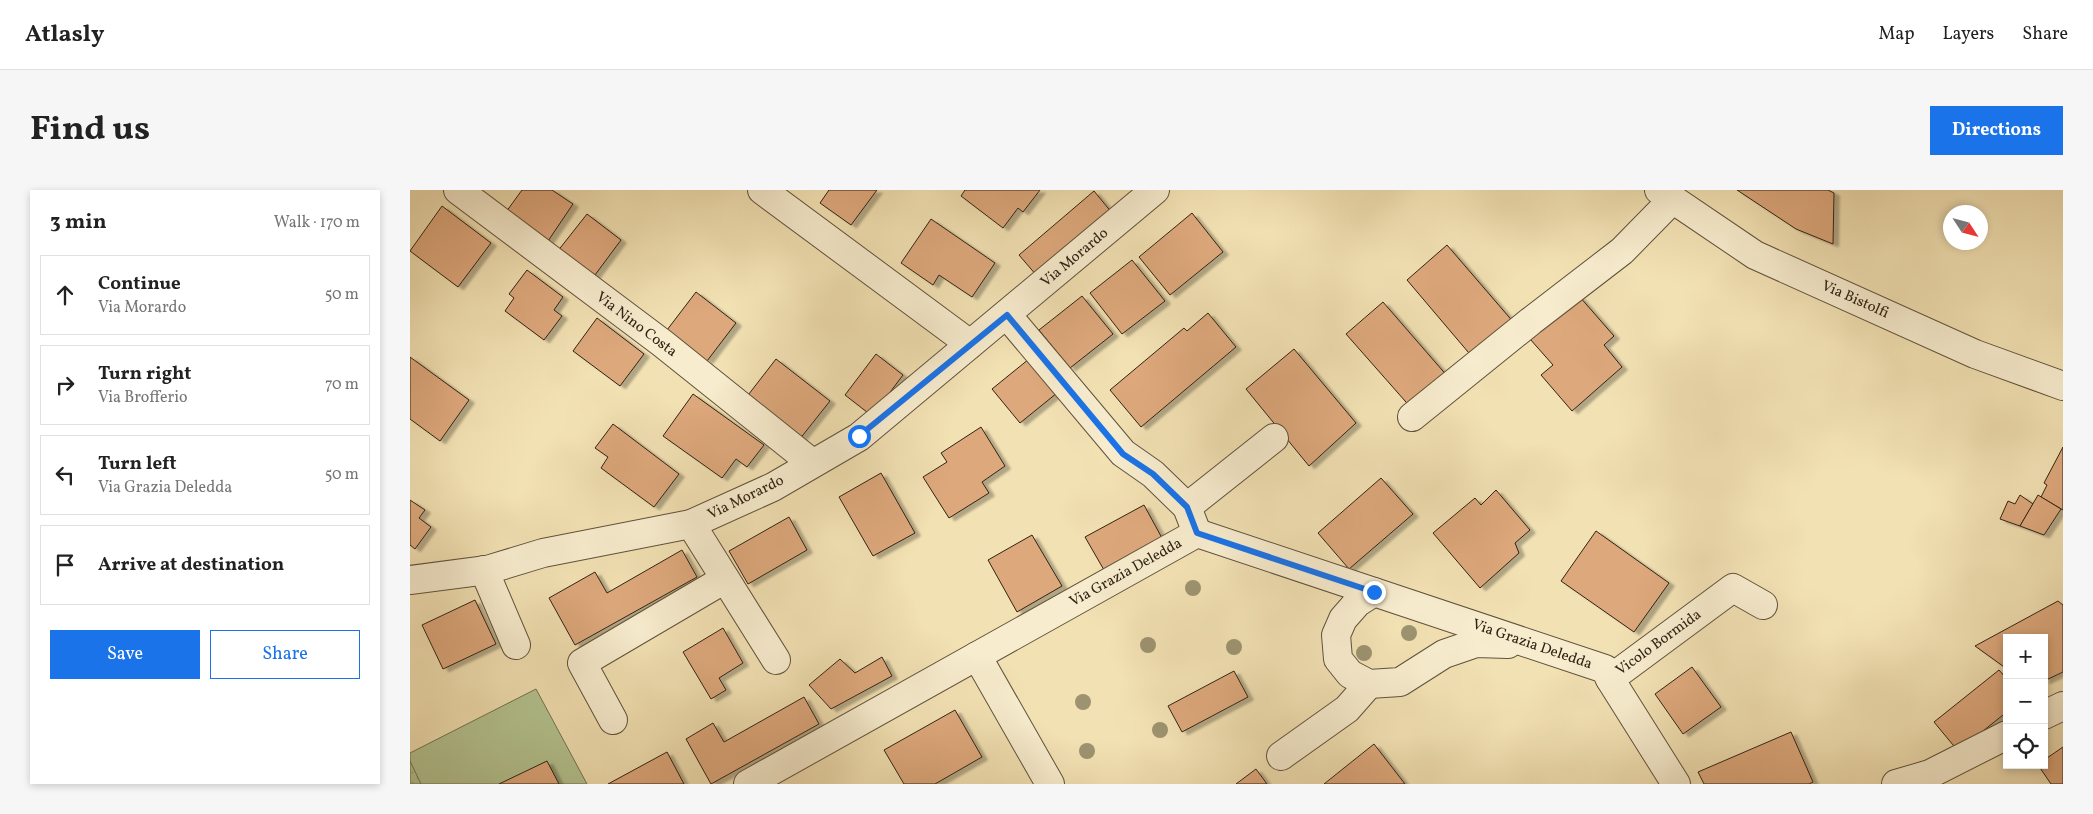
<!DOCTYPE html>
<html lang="en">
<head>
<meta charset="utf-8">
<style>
  body { margin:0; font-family:Vollkorn,serif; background:#f6f6f6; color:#222 }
  .controls { position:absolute; right:15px; bottom:15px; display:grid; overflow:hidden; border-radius:0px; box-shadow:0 2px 8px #0003 }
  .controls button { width:45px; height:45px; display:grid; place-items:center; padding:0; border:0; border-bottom:1px solid #e0e0e0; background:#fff; color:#222; font:25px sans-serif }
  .compass { position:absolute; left:1533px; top:15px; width:45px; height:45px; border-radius:50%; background:#fff; box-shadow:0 2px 8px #0003; rotate:126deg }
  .stop { position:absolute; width:15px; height:15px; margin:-11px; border:4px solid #1a73e8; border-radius:50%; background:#fff }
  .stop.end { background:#1a73e8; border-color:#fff; box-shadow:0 1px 5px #0008 }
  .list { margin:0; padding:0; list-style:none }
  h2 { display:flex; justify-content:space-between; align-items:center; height:65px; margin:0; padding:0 20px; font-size:21px }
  h2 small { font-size:16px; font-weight:400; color:#767676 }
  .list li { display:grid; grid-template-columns:32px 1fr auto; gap:15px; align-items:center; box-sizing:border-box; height:80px; margin:0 10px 10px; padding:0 10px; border:1px solid #e0e0e0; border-radius:0px }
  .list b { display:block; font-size:19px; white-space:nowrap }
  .list p { margin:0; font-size:16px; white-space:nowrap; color:#767676 }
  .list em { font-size:16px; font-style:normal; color:#767676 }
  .actions { display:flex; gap:10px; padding:15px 20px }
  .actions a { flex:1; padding:11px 0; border:1px solid #1a73e8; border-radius:0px; text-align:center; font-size:18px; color:#1a73e8 }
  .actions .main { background:#1a73e8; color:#fff }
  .icon { flex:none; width:28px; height:28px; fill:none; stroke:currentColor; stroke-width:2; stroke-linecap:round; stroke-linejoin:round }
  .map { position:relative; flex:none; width:1653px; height:594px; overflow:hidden; border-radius:0px }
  header { display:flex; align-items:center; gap:30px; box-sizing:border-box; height:70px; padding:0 25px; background:#fff; border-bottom:1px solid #e0e0e0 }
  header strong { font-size:24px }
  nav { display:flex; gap:28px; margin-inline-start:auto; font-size:18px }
  .intro { display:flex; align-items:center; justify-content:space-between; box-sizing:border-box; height:120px; padding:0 30px }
  h1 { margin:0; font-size:35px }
  .button { padding:12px 22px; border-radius:0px; background:#1a73e8; color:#fff; font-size:18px; font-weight:700 }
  main { display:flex; gap:30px; padding:0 30px }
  aside { flex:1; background:#fff; border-radius:0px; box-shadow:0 2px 8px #0003 }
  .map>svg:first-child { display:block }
  .grass { fill:#b4c491; stroke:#727453 }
  .garden { fill:url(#garden-dots); stroke:#727453 }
  .building { fill:#dda87c; stroke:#302315; filter:url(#shadow) }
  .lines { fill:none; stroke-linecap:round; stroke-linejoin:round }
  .minor-casing { stroke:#60523c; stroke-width:30 }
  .minor { stroke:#f7ecce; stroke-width:28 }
  .tree { fill:#9d9370 }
  .route { stroke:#1a73e8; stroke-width:6 }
  .labels { text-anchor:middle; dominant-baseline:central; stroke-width:4; stroke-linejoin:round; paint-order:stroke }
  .street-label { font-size:15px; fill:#302315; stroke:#f7ecce }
</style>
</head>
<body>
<header>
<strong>Atlasly</strong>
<nav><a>Map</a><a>Layers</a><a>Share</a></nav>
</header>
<div class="intro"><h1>Find us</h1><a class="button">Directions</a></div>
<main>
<aside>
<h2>3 min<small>Walk · 170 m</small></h2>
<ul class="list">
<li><svg class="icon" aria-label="ahead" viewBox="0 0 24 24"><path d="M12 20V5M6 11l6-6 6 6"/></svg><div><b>Continue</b><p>Via Morardo</p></div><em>50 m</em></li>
<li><svg class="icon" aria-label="right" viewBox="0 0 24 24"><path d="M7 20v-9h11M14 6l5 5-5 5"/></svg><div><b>Turn right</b><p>Via Brofferio</p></div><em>70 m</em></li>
<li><svg class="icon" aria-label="left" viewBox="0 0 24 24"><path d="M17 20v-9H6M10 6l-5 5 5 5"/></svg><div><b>Turn left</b><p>Via Grazia Deledda</p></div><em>50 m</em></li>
<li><svg class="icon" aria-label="arrive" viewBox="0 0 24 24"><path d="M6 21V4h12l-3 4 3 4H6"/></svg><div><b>Arrive at destination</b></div></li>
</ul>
<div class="actions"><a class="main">Save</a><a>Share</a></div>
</aside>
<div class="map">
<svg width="1653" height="594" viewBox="0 0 1653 594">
  <defs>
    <pattern id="garden-dots" width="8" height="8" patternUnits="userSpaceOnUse" patternTransform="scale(1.25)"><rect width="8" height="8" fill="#b4c491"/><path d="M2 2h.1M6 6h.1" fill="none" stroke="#9ba87c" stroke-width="1.8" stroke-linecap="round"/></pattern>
    <filter id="shadow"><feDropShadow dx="5.5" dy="3" stdDeviation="1" flood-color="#0004"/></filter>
  </defs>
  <rect width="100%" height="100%" fill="#f2e1b3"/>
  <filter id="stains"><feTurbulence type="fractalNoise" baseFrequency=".004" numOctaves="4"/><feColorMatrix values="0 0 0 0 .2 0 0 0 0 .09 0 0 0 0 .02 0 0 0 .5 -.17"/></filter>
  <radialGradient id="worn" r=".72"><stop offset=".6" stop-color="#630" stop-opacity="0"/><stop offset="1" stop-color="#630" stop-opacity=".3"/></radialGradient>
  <!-- grass -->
  <polygon class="grass" points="126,499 177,594 9,594 0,572 0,563"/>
  <!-- garden -->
  <polygon class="garden" points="0,571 11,594 0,594"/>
  <!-- building -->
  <g class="building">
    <polygon points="112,0 142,0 163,14 138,51 96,22"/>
    <polygon points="419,0 467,0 441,35 410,13"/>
    <polygon points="555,0 630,0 613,22 608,18 593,38 551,6"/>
    <polygon points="1327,0 1418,0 1424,3 1423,54 1386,39"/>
    <polygon points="684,1 707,29 633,93 609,65"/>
    <polygon points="32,16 81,53 48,97 0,61"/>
    <polygon points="782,23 813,62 760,105 729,67"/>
    <polygon points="177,24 211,50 182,89 147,62"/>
    <polygon points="521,29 585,73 562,107 529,85 523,95 491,73"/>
    <polygon points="1037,55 1105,134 1064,169 997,90"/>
    <polygon points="722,70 755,111 712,144 680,103"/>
    <polygon points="117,80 153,107 144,120 152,126 134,150 95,121 104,108 99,104"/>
    <polygon points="286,102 326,133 297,171 257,140"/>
    <polygon points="672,106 703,144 660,178 629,140"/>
    <polygon points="1169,106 1204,146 1194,155 1212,177 1162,221 1131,185 1143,175 1120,149"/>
    <polygon points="973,112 1039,188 1003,220 936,144"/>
    <polygon points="798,123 826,157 731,237 700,200 774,138 777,141"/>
    <polygon points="187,128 234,164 210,196 163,161"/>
    <polygon points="884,159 946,233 899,276 836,199"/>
    <polygon points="466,164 493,185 462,226 435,205"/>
    <polygon points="0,167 59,210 30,251 0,229"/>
    <polygon points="366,169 420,211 389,250 335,209"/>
    <polygon points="619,169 647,203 610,233 582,199"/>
    <polygon points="283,204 354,255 337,277 326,269 312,288 253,246"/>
    <polygon points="203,234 269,284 244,317 191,278 198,267 185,258"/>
    <polygon points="571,237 595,276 572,292 579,303 539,328 513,287 537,272 531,263"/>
    <polygon points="1653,257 1653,320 1631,307 1637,295 1634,293"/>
    <polygon points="471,283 505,343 463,366 429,307"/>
    <polygon points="971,288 1003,324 939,379 908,343"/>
    <polygon points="1086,300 1120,340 1105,353 1109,363 1070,398 1023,343 1065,308 1071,315"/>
    <polygon points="1610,305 1623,314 1610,336 1590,329 1598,311 1605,314"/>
    <polygon points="1628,305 1651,319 1634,345 1610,336"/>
    <polygon points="0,310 15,320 9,328 21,337 5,359 0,355"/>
    <polygon points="734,315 752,348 694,380 675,347"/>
    <polygon points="379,327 397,360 338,394 319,361"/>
    <polygon points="1186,341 1259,393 1224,442 1151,391"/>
    <polygon points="622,345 652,396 607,422 578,370"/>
    <polygon points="272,360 287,387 165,455 139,408 185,382 197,403"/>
    <polygon points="65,410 86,454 33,479 12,435"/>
    <polygon points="1648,411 1653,415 1653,482 1634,491 1634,448 1597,448 1597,479 1565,456"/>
    <polygon points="313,438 333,473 309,488 316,500 301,509 273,462"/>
    <polygon points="472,467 482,486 421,519 399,495 430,469 445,483"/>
    <polygon points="1282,477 1311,517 1273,544 1245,504"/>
    <polygon points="1589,480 1597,489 1597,530 1593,525 1548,561 1524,532"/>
    <polygon points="824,481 838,507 772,542 758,516"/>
    <polygon points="394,507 409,534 301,594 276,549 303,533 314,552"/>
    <polygon points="545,520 572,567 525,594 494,594 474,560"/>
    <polygon points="1381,542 1403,592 1399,594 1294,594 1288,582"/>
    <polygon points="964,554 995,594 914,594"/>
    <polygon points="1653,557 1653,594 1641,594 1628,575 1634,575 1634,570"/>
    <polygon points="257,562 274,594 198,594"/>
    <polygon points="137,571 149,594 89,594"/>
    <polygon points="846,579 857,594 826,594"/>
  </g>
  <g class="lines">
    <defs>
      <g id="minor">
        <polyline points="48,0 252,153 402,273"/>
        <polyline points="352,0 560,154"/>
        <polyline points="1249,0 1345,65 1565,164 1653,196"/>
        <polyline points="597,125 713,263 743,284 777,317 787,343"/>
        <polyline points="1002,227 1121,131 1212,61 1263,9"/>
        <polyline points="777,317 864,248"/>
        <polyline points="281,334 366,470"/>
        <polyline points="74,380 106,455"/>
        <polyline points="0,390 77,380 133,363 281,334 363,297 449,247 745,0"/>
        <polyline points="964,402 947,413 933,429 926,445 928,469 940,484 959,494 990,492 1034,464 1066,453 1098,454"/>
        <polyline points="567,466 640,594"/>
        <polyline points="1634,525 1653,516"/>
        <polyline points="203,530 172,473 315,389"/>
        <polyline points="871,566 937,519 959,494"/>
        <polyline points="338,594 787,343 1195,479 1200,489"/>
        <polyline points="1266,594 1200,489 1323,398 1353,415"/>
        <polyline points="1486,594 1520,584 1597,545"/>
      </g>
    </defs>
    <!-- minor casing -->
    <use href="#minor" class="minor-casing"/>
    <!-- minor -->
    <use href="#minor" class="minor"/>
  </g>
  <!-- trees -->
  <g class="tree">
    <circle cx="783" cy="398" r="8"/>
    <circle cx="999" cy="443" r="8"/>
    <circle cx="738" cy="455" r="8"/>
    <circle cx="824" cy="457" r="8"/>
    <circle cx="954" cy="463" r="8"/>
    <circle cx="673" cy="512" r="8"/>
    <circle cx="750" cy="540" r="8"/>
    <circle cx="677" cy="561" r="8"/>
  </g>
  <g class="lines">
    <!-- route -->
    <polyline class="route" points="449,246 597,125 713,264 743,284 777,317 787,343 964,402"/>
  </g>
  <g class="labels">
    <!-- street labels -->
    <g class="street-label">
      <text transform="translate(665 68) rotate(-40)">Via Morardo</text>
      <text transform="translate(1445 110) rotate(24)">Via Bistolfi</text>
      <text transform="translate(226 135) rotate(37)">Via Nino Costa</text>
      <text transform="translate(336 308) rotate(-26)">Via Morardo</text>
      <text transform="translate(716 383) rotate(-29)">Via Grazia Deledda</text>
      <text transform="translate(1249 453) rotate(-36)">Vicolo Bormida</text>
      <text transform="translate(1122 455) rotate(19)">Via Grazia Deledda</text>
    </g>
  </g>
  <rect width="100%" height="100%" filter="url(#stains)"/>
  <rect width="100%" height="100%" fill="url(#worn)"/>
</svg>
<div class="controls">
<button>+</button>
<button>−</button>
<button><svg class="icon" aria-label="locate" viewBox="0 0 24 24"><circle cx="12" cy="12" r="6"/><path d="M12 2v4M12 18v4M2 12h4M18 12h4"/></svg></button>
</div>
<svg class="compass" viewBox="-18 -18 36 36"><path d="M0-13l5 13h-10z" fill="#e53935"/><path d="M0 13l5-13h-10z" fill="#767676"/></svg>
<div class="stop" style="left:449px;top:246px"></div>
<div class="stop end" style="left:964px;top:402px"></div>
</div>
</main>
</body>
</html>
